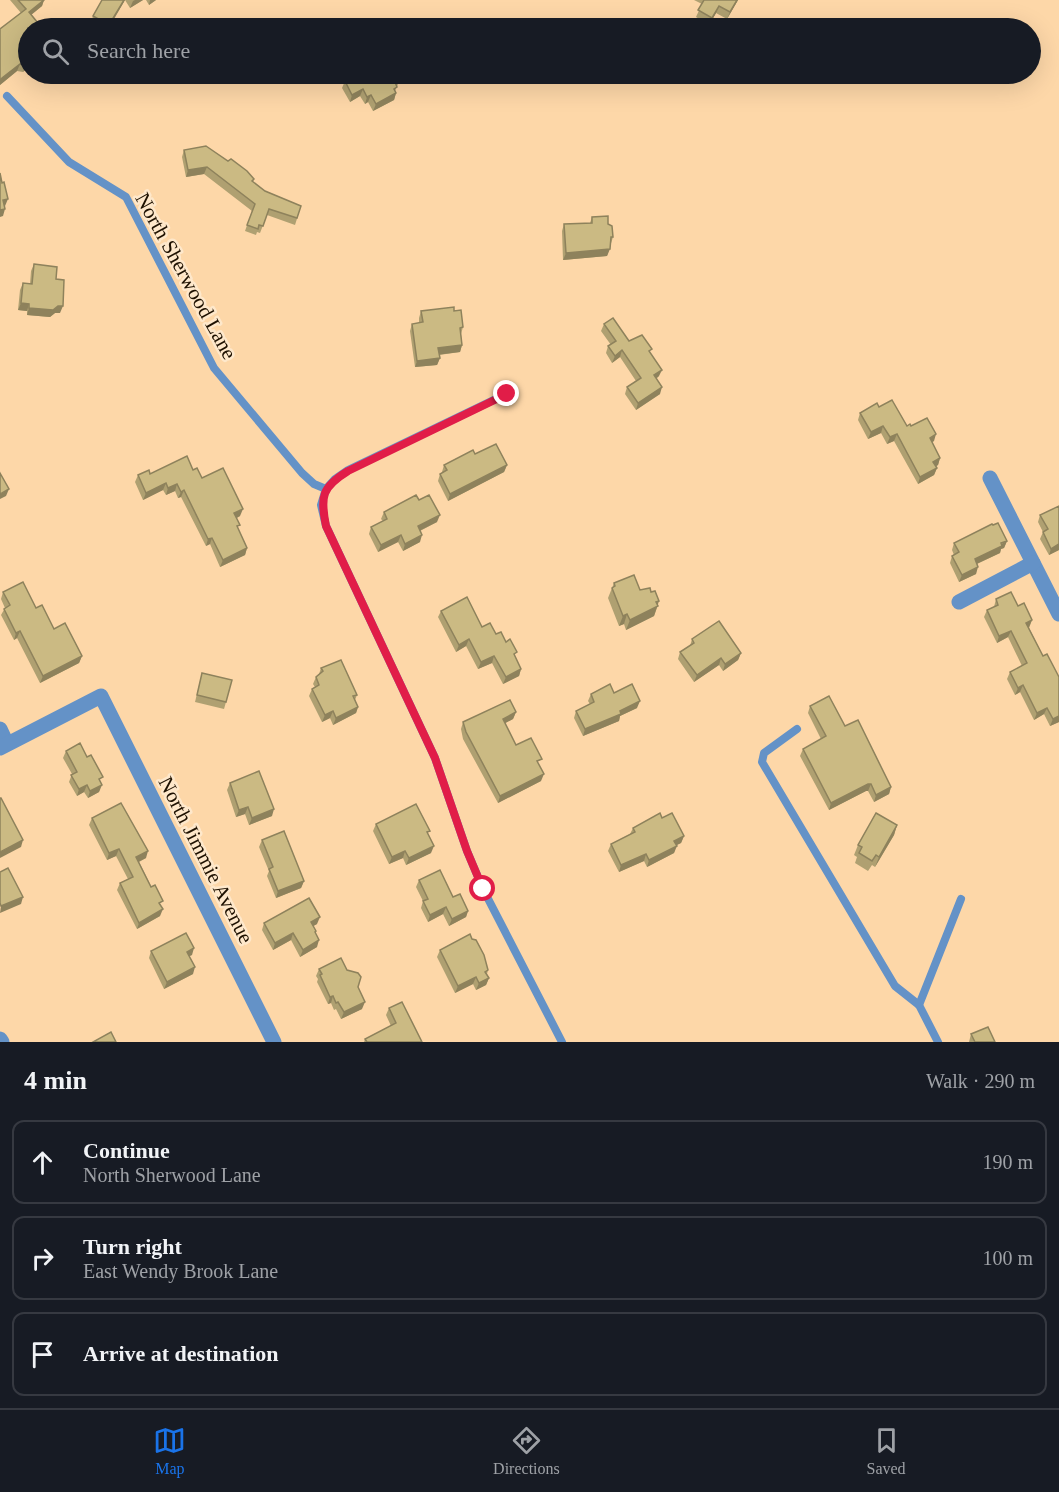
<!DOCTYPE html>
<html lang="en">
<head>
<meta charset="utf-8">
<style>
  body { margin:0; font-family:Georgia,serif; background:#242831; color:#f1f3f6 }
  .stop { position:absolute; width:18px; height:18px; margin:-14px; border:4px solid #e11d48; border-radius:50%; background:#fff }
  .stop.end { background:#e11d48; border-color:#fff; box-shadow:0 2px 6px #0008 }
  .list { margin:0; padding:0; list-style:none }
  h2 { display:flex; justify-content:space-between; align-items:center; height:78px; margin:0; padding:0 24px; font-size:26px }
  h2 small { font-size:20px; font-weight:400; color:#9ea1a6 }
  .list li { display:grid; grid-template-columns:39px 1fr auto; gap:18px; align-items:center; box-sizing:border-box; height:84px; margin:0 12px 12px; padding:0 12px; border:2px solid #363941; border-radius:12px }
  .list b { display:block; font-size:22px; white-space:nowrap }
  .list p { margin:0; font-size:20px; white-space:nowrap; color:#9ea1a6 }
  .list em { font-size:20px; font-style:normal; color:#9ea1a6 }
  .icon { flex:none; width:33px; height:33px; fill:none; stroke:currentColor; stroke-width:2; stroke-linecap:round; stroke-linejoin:round }
  .map { position:relative; flex:none; width:1059px; height:1042px; overflow:hidden }
  .search { position:absolute; background:#171b24; box-shadow:0 6px 24px #0002; left:18px; right:18px; top:18px; height:66px; display:flex; align-items:center; gap:15px; box-sizing:border-box; padding:0 21px; border-radius:33px; color:#9ea1a6; font-size:22px }
  .sheet { height:366px; background:#171b24 }
  nav { display:flex; justify-content:space-around; align-items:center; box-sizing:border-box; height:84px; border-top:2px solid #363941; background:#171b24; font-size:16px; color:#9ea1a6 }
  nav a { display:grid; justify-items:center; gap:3px }
  nav .on { color:#1a73e8 }
  .map>svg:first-child { display:block }
  .lines { fill:none; stroke-linecap:round; stroke-linejoin:round }
  .service { stroke:#6492c7; stroke-width:8 }
  .minor { stroke:#6492c7; stroke-width:15 }
  .wall { fill:#afa071 }
  .shaded-wall { fill:#8e825c }
  .building { fill:#cbba83; stroke:#8e825c; stroke-width:1.5 }
  .route { stroke:#e11d48; stroke-width:8 }
  .labels { text-anchor:middle; dominant-baseline:central; stroke-width:5; stroke-linejoin:round; paint-order:stroke }
  .street-label { font-size:21px; fill:#1e1101; stroke:#fee8cb }
</style>
</head>
<body>
<div class="map">
<svg width="1059" height="1042" viewBox="0 0 1059 1042">
  <rect width="100%" height="100%" fill="#fdd7a8"/>
  <g class="lines">
    <!-- service -->
    <g class="service">
      <polyline points="7,96 69,162 126,197 214,368 302,473 314,484 326,489 321,505 326,526 435,758 467,851 483,889 562,1042"/>
      <polyline points="326,489 335,479 348,470 506,394"/>
      <polyline points="797,729 764,753 762,762 895,986 919,1005 938,1042"/>
      <polyline points="919,1005 961,899"/>
    </g>
    <!-- minor -->
    <g class="minor">
      <polyline points="990,478 1059,614"/>
      <polyline points="959,602 1033,563"/>
      <polyline points="0,729 7,744"/>
      <polyline points="0,748 101,696 274,1042"/>
      <polyline points="0,1039 2,1042"/>
    </g>
  </g>
  <!-- wall -->
  <g class="wall">
    <polygon points="10,0 44,0 42,6 31,15 28,28 28,67 23,72 17,71 0,85 0,29 21,13"/>
    <polygon points="102,0 143,0 130,8 125,0 109,28 101,28 91,23 93,16"/>
    <polygon points="146,0 156,0 149,5"/>
    <polygon points="694,0 738,0 727,19 716,13 709,25 696,17 702,4"/>
    <polygon points="347,74 397,74 400,79 395,91 396,93 394,100 373,111 368,102 365,104 360,96 350,102 342,88 345,81 350,78"/>
    <polygon points="184,150 254,179 253,182 265,191 301,206 295,225 267,215 260,233 257,232 256,235 245,231 252,211 204,174 186,177 182,157"/>
    <polygon points="592,217 608,224 613,237 607,256 563,260 562,231 564,224 590,223"/>
    <polygon points="34,264 56,279 60,313 55,313 50,317 27,315 27,311 18,310 20,290 23,283 30,284 31,271"/>
    <polygon points="421,311 454,311 463,327 461,334 462,345 460,352 439,355 440,358 437,365 415,367 410,331 412,324 419,323 419,318"/>
    <polygon points="604,324 629,341 650,353 659,376 656,379 660,394 636,410 625,394 627,387 636,381 620,357 612,363 606,353 608,346 611,345 601,331"/>
    <polygon points="879,407 907,426 911,426 934,441 932,442 940,458 938,465 936,466 937,468 934,475 918,484 894,441 887,444 881,433 868,439 858,420 860,413"/>
    <polygon points="475,454 507,465 504,472 448,501 438,481 440,474 442,473 442,472 444,465"/>
    <polygon points="193,470 202,478 240,516 237,518 238,529 247,548 245,555 220,567 210,544 206,546 181,497 178,498 175,491 166,495 163,490 143,500 135,482 138,475"/>
    <polygon points="1059,506 1059,550 1049,555 1040,539 1043,532 1038,522 1040,515"/>
    <polygon points="384,512 437,522 420,531 420,542 403,551 398,542 378,552 369,534 371,527 383,521 381,519"/>
    <polygon points="1007,541 1004,548 1001,549 1000,553 977,564 976,574 959,582 950,563 952,556 954,555 952,550 954,543"/>
    <polygon points="614,583 658,605 654,616 626,630 624,624 619,626 608,598"/>
    <polygon points="3,592 36,608 54,629 82,656 79,663 40,683 17,638 14,640 1,615 5,608 1,599"/>
    <polygon points="996,599 1018,606 1032,620 1029,628 1043,656 1059,677 1059,722 1050,726 1044,714 1034,720 1020,692 1015,695 1007,679 1010,672 1022,666 1008,637 997,643 984,617 987,610 994,607"/>
    <polygon points="441,611 482,627 496,634 515,657 521,669 519,676 503,684 492,663 478,669 466,646 456,652 438,617"/>
    <polygon points="692,639 741,653 738,660 723,671 719,665 694,682 678,659 680,652 690,646"/>
    <polygon points="321,668 357,695 355,700 358,707 356,713 333,725 330,718 322,722 309,696 312,689 315,687 313,684 316,677 319,674"/>
    <polygon points="202,673 226,702 224,709 195,702"/>
    <polygon points="614,693 637,708 620,716 619,721 583,736 574,718 576,711 590,704 588,701 591,694"/>
    <polygon points="810,706 845,726 891,787 889,794 874,802 868,791 866,791 829,810 800,756 803,749 821,739 808,713"/>
    <polygon points="516,712 513,719 505,723 516,745 539,766 541,781 498,803 463,739 461,729 463,722"/>
    <polygon points="66,751 101,782 99,792 88,798 84,792 77,796 69,782 72,774 63,758"/>
    <polygon points="230,783 272,816 249,825 245,814 236,817 227,790"/>
    <polygon points="92,818 146,858 139,862 161,906 160,916 137,929 117,890 120,883 128,879 116,856 107,860 89,825"/>
    <polygon points="662,818 684,836 681,843 676,845 674,853 647,867 644,861 619,872 608,851 611,844 630,834 633,828"/>
    <polygon points="376,824 428,835 431,853 406,865 403,858 389,864 373,831"/>
    <polygon points="897,825 894,835 875,867 872,865 868,871 855,863 857,857 854,855 858,845"/>
    <polygon points="262,840 304,881 301,888 276,898 267,876 269,871 259,847"/>
    <polygon points="419,880 453,897 468,911 466,917 449,926 443,914 428,922 421,908 423,901 416,887"/>
    <polygon points="264,923 317,924 313,926 316,931 315,933 317,947 300,957 291,940 273,950 262,930"/>
    <polygon points="440,950 488,970 487,974 489,978 486,985 476,990 473,984 455,993 437,957"/>
    <polygon points="151,951 192,955 189,956 193,974 164,989 149,958"/>
    <polygon points="319,969 347,970 358,987 362,1009 341,1019 336,1009 334,1010 331,1003 328,1004 317,982 318,979 316,976"/>
    <polygon points="389,1008 422,1042 364,1042 365,1039 391,1026 386,1015"/>
    <polygon points="971,1034 995,1042 969,1042"/>
  </g>
  <!-- shaded-wall -->
  <g class="shaded-wall">
    <polygon points="44,0 42,6 26,19 29,12"/>
    <polygon points="124,0 125,0 108,28 109,25"/>
    <polygon points="135,0 143,0 130,8 133,1"/>
    <polygon points="150,0 156,0 149,5"/>
    <polygon points="737,0 738,0 727,19 730,12"/>
    <polygon points="719,6 716,13 709,25 712,18"/>
    <polygon points="28,63 28,67 23,72 26,65"/>
    <polygon points="20,64 17,71 0,85 0,81 2,78"/>
    <polygon points="363,89 360,96 350,102 352,95"/>
    <polygon points="396,93 394,100 373,111 376,104"/>
    <polygon points="371,95 368,102 365,104 367,97"/>
    <polygon points="207,167 204,174 186,177 188,170"/>
    <polygon points="8,199 5,206 1,207 3,200"/>
    <polygon points="5,209 3,216 0,217 0,210"/>
    <polygon points="610,249 607,256 563,260 566,253"/>
    <polygon points="21,303 29,304 27,311 18,310"/>
    <polygon points="58,306 63,306 60,313 55,313 50,317 27,315 29,308"/>
    <polygon points="462,345 460,352 436,355 438,348"/>
    <polygon points="622,350 620,357 612,363 615,356"/>
    <polygon points="440,358 437,365 415,367 417,361"/>
    <polygon points="662,370 659,376 651,382 654,375"/>
    <polygon points="662,387 660,394 636,410 638,403"/>
    <polygon points="883,426 881,433 868,439 871,432"/>
    <polygon points="897,434 894,441 887,444 890,437"/>
    <polygon points="936,434 934,441 927,445 930,438"/>
    <polygon points="940,458 938,465 931,469 933,462"/>
    <polygon points="507,465 504,472 448,501 450,494"/>
    <polygon points="937,468 934,475 918,484 920,477"/>
    <polygon points="166,483 163,490 143,500 146,493"/>
    <polygon points="177,484 175,491 166,495 168,488"/>
    <polygon points="9,489 6,496 0,499 0,494"/>
    <polygon points="184,490 181,497 178,498 181,492"/>
    <polygon points="243,509 240,516 232,520 234,513"/>
    <polygon points="440,515 437,522 415,533 418,526"/>
    <polygon points="401,535 398,542 378,552 381,545"/>
    <polygon points="422,535 420,542 403,551 405,544"/>
    <polygon points="212,538 210,544 206,546 208,539"/>
    <polygon points="1007,541 1004,548 1001,549 1000,553 972,566 975,559"/>
    <polygon points="1059,544 1059,550 1049,555 1051,549"/>
    <polygon points="247,548 245,555 220,567 223,560"/>
    <polygon points="978,567 976,574 959,582 962,575"/>
    <polygon points="659,601 654,616 626,630 630,620"/>
    <polygon points="627,614 624,624 619,626 623,616"/>
    <polygon points="1032,620 1029,627 1024,630 1026,623"/>
    <polygon points="20,631 17,638 14,640 16,633"/>
    <polygon points="1011,631 1008,637 997,643 999,636"/>
    <polygon points="469,639 466,646 456,652 459,645"/>
    <polygon points="741,653 738,660 723,671 725,664"/>
    <polygon points="82,656 79,663 40,683 43,676"/>
    <polygon points="494,656 492,663 478,669 481,662"/>
    <polygon points="721,658 719,665 694,682 697,675"/>
    <polygon points="521,669 519,676 503,684 506,677"/>
    <polygon points="1023,685 1020,692 1015,695 1018,688"/>
    <polygon points="640,701 637,708 620,716 619,721 583,736 585,729"/>
    <polygon points="358,707 356,713 333,725 336,718"/>
    <polygon points="1047,708 1044,714 1034,720 1037,713"/>
    <polygon points="333,711 330,718 322,722 325,715"/>
    <polygon points="516,712 513,719 500,726 503,719"/>
    <polygon points="1059,716 1059,722 1050,726 1053,719"/>
    <polygon points="544,774 541,781 498,803 500,796"/>
    <polygon points="868,784 871,784 868,791 866,791 829,810 831,803"/>
    <polygon points="87,785 84,792 77,796 79,789"/>
    <polygon points="102,785 99,792 88,798 90,791"/>
    <polygon points="891,787 889,794 874,802 876,795"/>
    <polygon points="248,807 245,814 236,817 239,810"/>
    <polygon points="274,809 272,816 249,825 252,818"/>
    <polygon points="897,825 894,835 875,867 879,857"/>
    <polygon points="684,836 681,843 671,848 674,841"/>
    <polygon points="23,840 21,847 0,858 0,852"/>
    <polygon points="434,846 431,853 406,865 409,858"/>
    <polygon points="677,846 674,853 647,867 649,860"/>
    <polygon points="119,849 116,856 107,860 109,853"/>
    <polygon points="148,851 146,858 134,864 136,857"/>
    <polygon points="405,851 403,858 389,864 392,857"/>
    <polygon points="646,854 644,861 619,872 621,865"/>
    <polygon points="304,881 301,888 276,898 278,891"/>
    <polygon points="23,897 21,904 0,913 1,906"/>
    <polygon points="446,907 443,914 428,922 430,915"/>
    <polygon points="163,909 160,916 137,929 139,923"/>
    <polygon points="468,911 466,917 449,926 452,919"/>
    <polygon points="320,917 317,924 308,929 311,922"/>
    <polygon points="293,933 291,940 273,950 275,943"/>
    <polygon points="319,940 317,947 300,957 303,950"/>
    <polygon points="194,948 192,955 185,958 187,952"/>
    <polygon points="195,967 193,974 164,989 167,982"/>
    <polygon points="476,977 473,984 455,993 458,986"/>
    <polygon points="489,978 486,985 476,990 479,983"/>
    <polygon points="333,996 331,1003 328,1004 330,997"/>
    <polygon points="365,1002 362,1009 341,1019 344,1012"/>
  </g>
  <!-- building -->
  <g class="building">
    <polygon points="18,0 44,0 29,12 42,28 28,28 28,63 26,65 20,64 2,78 0,81 0,29 26,9"/>
    <polygon points="102,0 124,0 109,25 93,16"/>
    <polygon points="704,0 737,0 730,12 719,6 712,18 698,10"/>
    <polygon points="336,20 361,28 334,28"/>
    <polygon points="354,74 397,74 400,79 395,82 397,87 394,89 396,93 376,104 371,95 367,97 363,89 352,95 345,81 355,75"/>
    <polygon points="206,146 228,161 231,159 247,171 254,179 252,181 265,191 301,206 297,218 269,209 263,226 259,225 258,229 247,225 255,204 207,167 188,170 184,150"/>
    <polygon points="0,173 2,183 4,182 8,199 3,200 5,209 0,210"/>
    <polygon points="608,216 608,224 612,226 613,237 611,237 610,249 566,253 564,224 592,223 592,217"/>
    <polygon points="34,264 57,267 56,279 64,280 63,306 58,306 53,310 29,308 29,304 21,303 23,283 32,284"/>
    <polygon points="454,307 454,311 461,310 463,327 460,328 462,345 438,348 440,358 417,361 412,324 423,322 421,311"/>
    <polygon points="613,318 629,341 642,335 652,349 649,351 662,370 654,375 662,387 638,403 627,387 641,378 622,350 615,356 608,346 616,341 604,324"/>
    <polygon points="892,400 907,426 910,424 911,426 927,418 936,434 930,438 940,458 933,462 937,468 920,477 897,434 890,437 883,426 871,432 860,413 877,403 879,407"/>
    <polygon points="496,444 507,465 450,494 440,474 447,470 444,465 473,450 475,454"/>
    <polygon points="187,456 193,470 197,468 202,478 223,468 243,509 234,513 240,525 237,526 247,548 223,560 212,538 208,539 184,490 181,492 177,484 168,488 166,483 146,493 138,475 149,470 150,474"/>
    <polygon points="0,473 9,489 0,494"/>
    <polygon points="416,495 419,500 429,495 440,515 418,526 422,535 405,544 401,535 381,545 371,527 387,519 384,512"/>
    <polygon points="1059,506 1059,544 1051,549 1043,532 1048,529 1040,515"/>
    <polygon points="998,523 1007,541 1001,543 1002,546 975,559 978,567 962,575 952,556 959,552 954,543 992,524 993,525"/>
    <polygon points="634,575 640,590 650,588 651,592 655,591 659,601 656,602 658,606 630,620 627,614 623,616 612,588 615,586 614,583"/>
    <polygon points="23,582 36,608 42,605 54,629 65,623 82,656 43,676 20,631 16,633 4,609 10,605 3,592"/>
    <polygon points="1011,592 1018,606 1024,603 1032,620 1026,623 1043,656 1047,654 1059,677 1059,716 1053,719 1047,708 1037,713 1023,685 1018,688 1010,672 1027,663 1011,631 999,636 987,610 998,605 996,599"/>
    <polygon points="467,597 482,627 490,623 496,634 501,632 506,642 510,639 517,652 514,654 521,669 506,677 494,656 481,662 469,639 459,645 441,611"/>
    <polygon points="719,621 741,653 725,664 721,658 697,675 680,652 694,643 692,639"/>
    <polygon points="341,660 357,695 353,696 358,707 336,718 333,711 325,715 312,689 319,685 316,677 323,671 321,668"/>
    <polygon points="202,673 232,680 226,702 197,695"/>
    <polygon points="610,684 614,693 632,684 640,701 620,711 621,714 585,729 576,711 594,702 591,694"/>
    <polygon points="829,696 845,726 858,720 891,787 876,795 871,784 868,784 831,803 803,749 826,736 810,706"/>
    <polygon points="510,700 516,712 503,719 516,745 531,738 542,759 537,761 544,774 500,796 466,732 463,722"/>
    <polygon points="80,743 87,757 91,755 103,777 99,779 102,785 90,791 87,785 79,789 71,775 77,772 66,751"/>
    <polygon points="259,771 274,809 252,818 248,807 239,810 230,783"/>
    <polygon points="0,798 1,798 23,840 0,852"/>
    <polygon points="121,803 148,851 136,857 151,887 155,885 163,901 159,903 163,909 139,923 120,883 133,877 119,849 109,853 92,818"/>
    <polygon points="416,804 430,831 427,832 434,846 409,858 405,851 392,857 376,824"/>
    <polygon points="660,813 662,818 672,813 684,836 674,841 677,846 649,860 646,854 621,865 611,844 635,832 633,828"/>
    <polygon points="876,813 897,825 879,857 876,855 872,861 859,853 862,847 858,845"/>
    <polygon points="284,831 304,881 278,891 269,869 273,867 262,840"/>
    <polygon points="8,868 23,897 1,906 0,903 0,872"/>
    <polygon points="440,870 453,897 460,894 468,911 452,919 446,907 430,915 423,901 428,899 419,880"/>
    <polygon points="309,898 320,917 311,922 316,931 315,932 319,940 303,950 293,933 275,943 264,923"/>
    <polygon points="186,933 194,948 187,952 195,967 167,982 151,951"/>
    <polygon points="470,934 472,939 476,940 484,955 488,970 485,972 489,978 479,983 476,977 458,986 440,950"/>
    <polygon points="341,958 347,970 358,973 361,977 358,987 365,1002 344,1012 338,1002 336,1003 333,996 330,997 320,975 322,974 319,969"/>
    <polygon points="402,1002 422,1042 367,1042 365,1039 396,1023 389,1008"/>
    <polygon points="988,1027 995,1042 975,1042 971,1034"/>
    <polygon points="111,1032 116,1042 93,1042"/>
  </g>
  <g class="lines">
    <!-- route -->
    <path class="route" d="M483 889 467 851 435 758 326 526C320 496 322 487 348 471L507 394"/>
  </g>
  <g class="labels">
    <!-- street labels -->
    <g class="street-label">
      <text transform="translate(186 276) rotate(61)">North Sherwood Lane</text>
      <text transform="translate(206 860) rotate(63)">North Jimmie Avenue</text>
    </g>
  </g>
</svg>
<div class="stop" style="left:483px;top:889px"></div>
<div class="stop end" style="left:507px;top:394px"></div>
<div class="search"><svg class="icon" aria-label="search" viewBox="0 0 24 24"><circle cx="10" cy="10" r="6"/><path d="M15 15l6 6"/></svg>Search here</div>
</div>
<section class="sheet">
<h2>4 min<small>Walk · 290 m</small></h2>
<ul class="list">
<li><svg class="icon" aria-label="ahead" viewBox="0 0 24 24"><path d="M12 20V5M6 11l6-6 6 6"/></svg><div><b>Continue</b><p>North Sherwood Lane</p></div><em>190 m</em></li>
<li><svg class="icon" aria-label="right" viewBox="0 0 24 24"><path d="M7 20v-9h11M14 6l5 5-5 5"/></svg><div><b>Turn right</b><p>East Wendy Brook Lane</p></div><em>100 m</em></li>
<li><svg class="icon" aria-label="arrive" viewBox="0 0 24 24"><path d="M6 21V4h12l-3 4 3 4H6"/></svg><div><b>Arrive at destination</b></div></li>
</ul>
</section>
<nav>
<a class="on"><svg class="icon" aria-label="map" viewBox="0 0 24 24"><path d="M3 6l6-2 6 2 6-2v14l-6 2-6-2-6 2zM9 4v14M15 6v14"/></svg>Map</a>
<a><svg class="icon" aria-label="directions" viewBox="0 0 24 24"><path d="M12 3l9 9-9 9-9-9zM9 14v-3h6M13 9l2 2-2 2"/></svg>Directions</a>
<a><svg class="icon" aria-label="saved" viewBox="0 0 24 24"><path d="M7 4h10v16l-5-4-5 4z"/></svg>Saved</a>
</nav>
</body>
</html>
